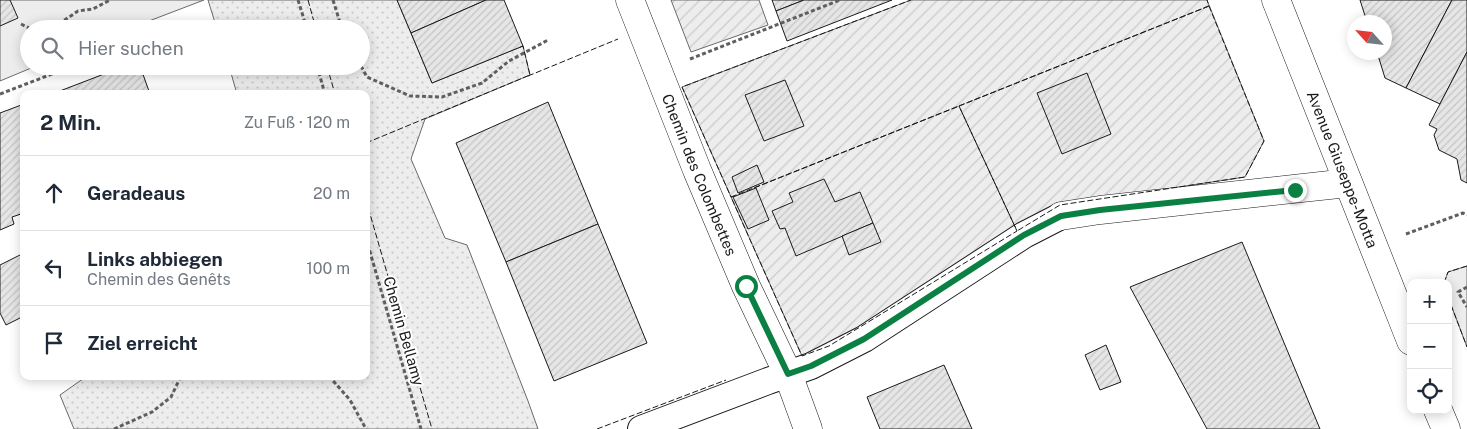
<!DOCTYPE html>
<html lang="de">
<head>
<meta charset="utf-8">
<style>
  body { margin:0; font-family:"Public Sans",sans-serif; background:#f2f2f3; color:#1f2937 }
  .controls { position:absolute; right:15px; bottom:15px; display:grid; overflow:hidden; border-radius:10px; box-shadow:0 2px 12px #0003 }
  .controls button { width:45px; height:45px; display:grid; place-items:center; padding:0; border:0; border-bottom:1px solid #e0e1e3; background:#fff; color:#1f2937; font:25px sans-serif }
  .compass { position:absolute; left:1347px; top:15px; width:45px; height:45px; border-radius:50%; background:#fff; box-shadow:0 2px 12px #0003; rotate:297deg }
  .stop { position:absolute; width:15px; height:15px; margin:-11px; border:4px solid #0b8043; border-radius:50%; background:#fff }
  .stop.end { background:#0b8043; border-color:#fff; box-shadow:0 1px 5px #0008 }
  .list { margin:0; padding:0; list-style:none }
  h2 { display:flex; justify-content:space-between; align-items:center; height:65px; margin:0; padding:0 20px; font-size:21px }
  h2 small { font-size:16px; font-weight:400; color:#747a83 }
  .list li { display:grid; grid-template-columns:32px 1fr auto; gap:15px; align-items:center; box-sizing:border-box; height:75px; padding:0 20px; border-top:1px solid #e0e1e3 }
  .list b { display:block; font-size:19px; white-space:nowrap }
  .list p { margin:0; font-size:16px; white-space:nowrap; color:#747a83 }
  .list em { font-size:16px; font-style:normal; color:#747a83 }
  .icon { flex:none; width:28px; height:28px; fill:none; stroke:currentColor; stroke-width:2; stroke-linecap:round; stroke-linejoin:round }
  .map { position:relative; flex:none; width:1467px; height:429px; overflow:hidden }
  .search { position:absolute; background:#fff; box-shadow:0 2px 12px #0003; left:20px; top:20px; width:350px; height:55px; display:flex; align-items:center; gap:12px; box-sizing:border-box; padding:0 18px; border-radius:28px; color:#747a83; font-size:19px }
  .panel { position:absolute; background:#fff; box-shadow:0 2px 12px #0003; left:20px; top:90px; width:350px; height:290px; border-radius:10px }
  .map>svg:first-child { display:block }
  .grass { fill:#ededed; stroke:#6a6a6a }
  .park { fill:url(#park-dots); stroke:#6a6a6a }
  .garden { fill:url(#garden-furrows); stroke:#6a6a6a }
  .building { fill:url(#building-hatch); stroke:#1a1a1a }
  .lines { fill:none; stroke-linecap:round; stroke-linejoin:round }
  .pedestrian-casing { stroke:#1a1a1a; stroke-width:28 }
  .minor-casing { stroke:#1a1a1a; stroke-width:29 }
  .primary-casing { stroke:#1a1a1a; stroke-width:29 }
  .path { stroke:#5f5f5f; stroke-width:3; stroke-dasharray:4 2.5; stroke-linecap:butt }
  .pedestrian { stroke:#fff; stroke-width:26 }
  .minor { stroke:#fff; stroke-width:28 }
  .primary { stroke:#fff; stroke-width:28 }
  .fence { stroke:#1a1a1a; stroke-width:1; stroke-dasharray:6 2.5; stroke-linecap:butt }
  .route { stroke:#0b8043; stroke-width:6 }
  .labels { text-anchor:middle; dominant-baseline:central; stroke-width:4; stroke-linejoin:round; paint-order:stroke }
  .street-label { font-size:15px; fill:#1a1a1a; stroke:#fff }
</style>
</head>
<body>
<div class="map">
<svg width="1467" height="429" viewBox="0 0 1467 429">
  <defs>
    <pattern id="park-dots" width="8" height="8" patternUnits="userSpaceOnUse" patternTransform="scale(1.25)"><rect width="8" height="8" fill="#ededed"/><path d="M2 2h.1M6 6h.1" fill="none" stroke="#cbcbcb" stroke-width="1.8" stroke-linecap="round"/></pattern>
    <pattern id="garden-furrows" width="10" height="10" patternUnits="userSpaceOnUse" patternTransform="scale(1.25)"><rect width="10" height="10" fill="#ededed"/><path d="M-1 1l2-2M0 10L10 0M9 11l2-2" fill="none" stroke="#cbcbcb"/></pattern>
    <pattern id="building-hatch" width="6" height="6" patternUnits="userSpaceOnUse" patternTransform="scale(1.25)"><rect width="6" height="6" fill="#e6e6e6"/><path d="M-1 1l2-2M0 6l6-6M5 7l2-2" fill="none" stroke="#c5c5c5"/></pattern>
  </defs>
  <rect width="100%" height="100%" fill="#fff"/>
  <!-- grass -->
  <g class="grass">
    <polygon points="0,0 204,0 128,29 29,29 29,66 36,66 0,81"/>
    <polygon points="1467,266 1467,347 1448,297 1448,283 1444,283 1448,272"/>
  </g>
  <!-- park -->
  <polygon class="park" points="208,0 397,0 432,83 523,46 530,75 425,119 411,159 445,238 467,245 528,401 538,429 74,429 60,395 87,376 366,376 366,94 237,94 229,66 361,66 361,29 217,29"/>
  <!-- garden -->
  <g class="garden">
    <polygon points="671,0 759,0 768,25 691,52"/>
    <polygon points="911,0 1207,0 1264,141 1245,177 1060,205 829,346 802,356 682,87"/>
  </g>
  <!-- building -->
  <g class="building">
    <polygon points="0,0 10,0 18,18 0,26"/>
    <polygon points="397,0 486,0 411,33"/>
    <polygon points="486,0 504,0 523,46 432,83 411,33"/>
    <polygon points="772,0 804,0 776,11"/>
    <polygon points="804,0 892,0 787,41 776,11"/>
    <polygon points="1360,0 1452,0 1406,88 1385,78 1377,52 1384,52 1384,22 1367,22"/>
    <polygon points="1452,0 1467,0 1467,52 1440,104 1406,88"/>
    <polygon points="1467,52 1467,183 1461,180 1457,159 1439,150 1434,135 1437,129 1429,125"/>
    <polygon points="125,66 140,66 150,94 52,94"/>
    <polygon points="1087,73 1111,134 1062,154 1037,93"/>
    <polygon points="785,80 804,126 764,141 745,95"/>
    <polygon points="548,102 598,224 506,262 456,143"/>
    <polygon points="24,104 24,213 12,217 14,224 0,230 0,113"/>
    <polygon points="757,165 764,182 738,193 732,177"/>
    <polygon points="824,179 835,202 860,192 873,223 796,256 785,228 780,229 772,211 793,202 789,193"/>
    <polygon points="756,188 769,220 748,229 733,197"/>
    <polygon points="873,223 881,242 849,255 842,236"/>
    <polygon points="598,224 647,343 554,381 506,262"/>
    <polygon points="1242,242 1320,429 1207,429 1130,287"/>
    <polygon points="24,253 24,316 6,325 0,313 0,265"/>
    <polygon points="1106,345 1121,382 1100,390 1085,355"/>
    <polygon points="944,365 972,429 880,429 867,397"/>
  </g>
  <g class="lines">
    <defs>
      <polyline id="pedestrian" points="641,429 768,381 811,366 864,339 1024,235 1061,216"/>
      <g id="minor">
        <path id="s1" d="M630 0 697 170 746 286 788 374 808 429"/>
        <polyline points="1061,216 1100,210 1348,183"/>
      </g>
      <g id="primary">
        <path id="s2" d="M1276 0 1411 341"/>
        <polyline points="1438,410 1446,429"/>
      </g>
    </defs>
    <!-- pedestrian casing -->
    <use href="#pedestrian" class="pedestrian-casing"/>
    <!-- minor casing -->
    <use href="#minor" class="minor-casing"/>
    <!-- primary casing -->
    <use href="#primary" class="primary-casing"/>
    <!-- path -->
    <g class="path">
      <polyline points="298,0 307,29"/>
      <polyline points="333,0 342,29"/>
      <polyline points="21,24 31,29"/>
      <polyline points="47,29 56,26 78,11 93,9 110,0"/>
      <polyline points="284,29 304,21"/>
      <polyline points="690,59 840,0"/>
      <polyline points="317,66 325,94"/>
      <polyline points="361,66 367,77 410,96 442,97 482,83 509,61 548,40"/>
      <polyline points="0,94 73,66"/>
      <polyline points="1406,234 1463,213 1467,215"/>
      <polyline points="366,238 421,429"/>
      <polyline points="1467,287 1458,292 1467,307"/>
      <polyline points="329,376 350,400 366,429"/>
      <polyline points="114,429 152,412 171,397 181,376"/>
    </g>
    <!-- pedestrian -->
    <use href="#pedestrian" class="pedestrian"/>
    <!-- minor -->
    <use href="#minor" class="minor"/>
    <!-- primary -->
    <use href="#primary" class="primary"/>
    <!-- fence -->
    <g class="fence">
      <polyline points="308,0 316,29"/>
      <polygon points="1209,6 1264,141 1245,177 1060,205 1017,231 959,106"/>
      <polyline points="327,66 335,94"/>
      <polyline points="528,76 618,39"/>
      <polygon points="959,106 1017,231 829,346 802,356 731,197"/>
      <polyline points="366,143 530,75 523,46 520,47"/>
      <polyline points="754,188 1209,6 1207,0"/>
      <polyline points="735,196 731,197 682,87 911,0"/>
      <polyline points="366,200 432,429"/>
      <polyline points="1444,283 1448,272 1467,266"/>
      <polyline points="1448,297 1467,347"/>
      <polyline points="597,429 726,380"/>
    </g>
  </g>
  <g class="lines">
    <!-- route -->
    <polyline class="route" points="746,286 788,374 811,366 864,339 1024,235 1061,216 1100,210 1295,190"/>
  </g>
  <g class="labels">
    <!-- street labels -->
    <g class="street-label">
      <text stroke="none"><textPath href="#s2" startOffset="182">Avenue Giuseppe-Motta</textPath></text>
      <text stroke="none"><textPath href="#s1" startOffset="188">Chemin des Colombettes</textPath></text>
      <text transform="translate(404 331) rotate(74)">Chemin Bellamy</text>
    </g>
  </g>
</svg>
<div class="controls">
<button>+</button>
<button>−</button>
<button><svg class="icon" aria-label="locate" viewBox="0 0 24 24"><circle cx="12" cy="12" r="6"/><path d="M12 2v4M12 18v4M2 12h4M18 12h4"/></svg></button>
</div>
<svg class="compass" viewBox="-18 -18 36 36"><path d="M0-13l5 13h-10z" fill="#e53935"/><path d="M0 13l5-13h-10z" fill="#747a83"/></svg>
<div class="stop" style="left:746px;top:286px"></div>
<div class="stop end" style="left:1295px;top:190px"></div>
<div class="search"><svg class="icon" aria-label="search" viewBox="0 0 24 24"><circle cx="10" cy="10" r="6"/><path d="M15 15l6 6"/></svg>Hier suchen</div>
<section class="panel">
<h2>2 Min.<small>Zu Fuß · 120 m</small></h2>
<ul class="list">
<li><svg class="icon" aria-label="ahead" viewBox="0 0 24 24"><path d="M12 20V5M6 11l6-6 6 6"/></svg><div><b>Geradeaus</b></div><em>20 m</em></li>
<li><svg class="icon" aria-label="left" viewBox="0 0 24 24"><path d="M17 20v-9H6M10 6l-5 5 5 5"/></svg><div><b>Links abbiegen</b><p>Chemin des Genêts</p></div><em>100 m</em></li>
<li><svg class="icon" aria-label="arrive" viewBox="0 0 24 24"><path d="M6 21V4h12l-3 4 3 4H6"/></svg><div><b>Ziel erreicht</b></div></li>
</ul>
</section>
</div>
</body>
</html>
